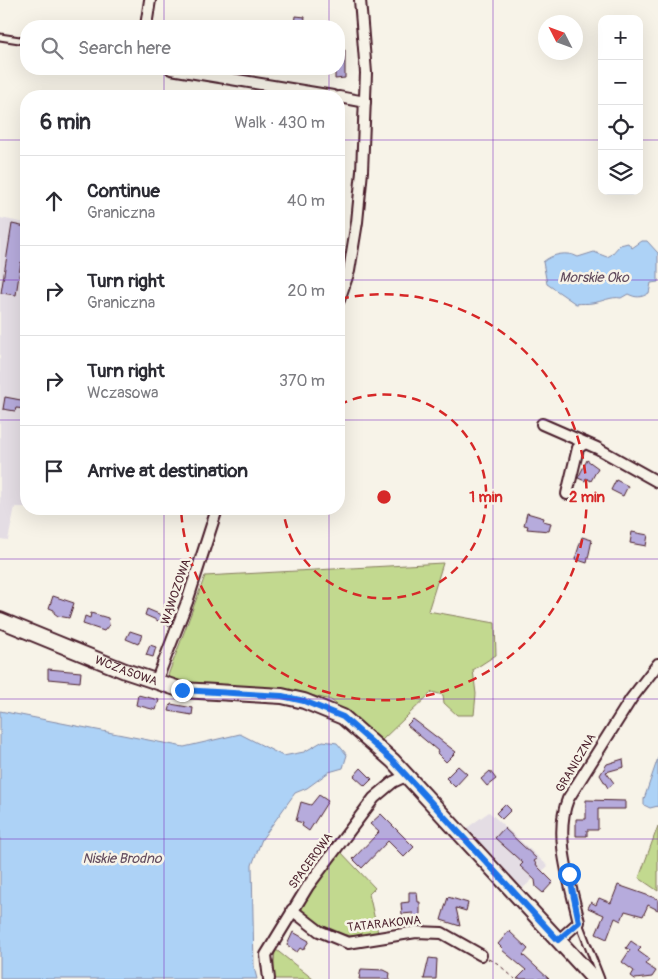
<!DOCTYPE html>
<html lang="en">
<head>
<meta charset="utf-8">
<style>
  body { margin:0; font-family:Pangolin,sans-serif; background:#f7f7f7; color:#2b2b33 }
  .controls { position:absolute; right:15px; top:15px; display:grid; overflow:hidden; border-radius:10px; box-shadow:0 5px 20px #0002 }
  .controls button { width:45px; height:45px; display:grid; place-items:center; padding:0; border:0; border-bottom:1px solid #e1e1e2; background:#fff; color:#2b2b33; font:25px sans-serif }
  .compass { position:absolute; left:538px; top:15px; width:45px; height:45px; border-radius:50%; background:#fff; box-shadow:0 5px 20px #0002; rotate:312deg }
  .stop { position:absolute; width:15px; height:15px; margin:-11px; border:4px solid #1a73e8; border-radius:50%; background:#fff }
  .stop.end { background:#1a73e8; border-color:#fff; box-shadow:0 1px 5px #0008 }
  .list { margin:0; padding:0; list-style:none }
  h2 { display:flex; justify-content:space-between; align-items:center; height:65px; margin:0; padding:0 20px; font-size:21px }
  h2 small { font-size:16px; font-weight:400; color:#7c7c81 }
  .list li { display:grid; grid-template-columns:32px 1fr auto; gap:15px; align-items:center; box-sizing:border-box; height:90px; padding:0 20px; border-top:1px solid #e1e1e2 }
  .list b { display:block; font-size:19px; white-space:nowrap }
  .list p { margin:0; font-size:16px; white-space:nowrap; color:#7c7c81 }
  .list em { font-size:16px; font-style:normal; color:#7c7c81 }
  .icon { flex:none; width:28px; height:28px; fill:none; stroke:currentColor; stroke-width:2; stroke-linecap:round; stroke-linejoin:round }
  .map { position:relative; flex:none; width:658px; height:979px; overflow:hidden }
  .search { position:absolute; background:#fff; box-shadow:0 5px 20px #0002; left:20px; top:20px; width:325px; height:55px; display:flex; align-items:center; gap:12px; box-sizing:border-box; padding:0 18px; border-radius:20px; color:#7c7c81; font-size:19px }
  .panel { position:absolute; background:#fff; box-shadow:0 5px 20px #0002; left:20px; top:90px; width:325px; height:425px; border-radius:20px }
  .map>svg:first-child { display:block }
  .built { fill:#e4dde4 }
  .green { fill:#c2d98f; stroke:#867c5d }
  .water { fill:#add2f6; stroke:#858aa5 }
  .building { fill:#b6abdc; stroke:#4a1f2b }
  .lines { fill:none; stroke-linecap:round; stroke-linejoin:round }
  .lane-casing { stroke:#4a1f2b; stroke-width:9 }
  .street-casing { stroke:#4a1f2b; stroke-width:14 }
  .secondary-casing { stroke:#4a1f2b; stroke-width:18 }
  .path { stroke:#4a1f2b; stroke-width:1; stroke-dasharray:4 4; stroke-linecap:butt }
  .lane { stroke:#f7f3e8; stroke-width:5 }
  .street { stroke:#f7f3e8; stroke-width:10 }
  .secondary { stroke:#f7f3e8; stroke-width:14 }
  .route { stroke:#1a73e8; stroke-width:6 }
  .grid { fill:none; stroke:#7b2cbf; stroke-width:1; stroke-opacity:0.55 }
  .ring { fill:none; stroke:#d62828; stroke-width:2.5; stroke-dasharray:9 6 }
  .labels { text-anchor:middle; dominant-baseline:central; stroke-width:5; stroke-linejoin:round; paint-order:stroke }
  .street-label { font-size:12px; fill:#4a1f2b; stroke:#f7f3e8 }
  .water-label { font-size:14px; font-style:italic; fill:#634c5e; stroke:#f7f3e8 }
  .centre { fill:#d62828; stroke:#f7f3e8; stroke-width:2.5 }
  .ring-label { font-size:15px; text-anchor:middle; font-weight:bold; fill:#d62828; stroke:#f7f3e8; stroke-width:5; stroke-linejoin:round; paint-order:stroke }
</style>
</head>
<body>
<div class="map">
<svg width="658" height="979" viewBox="0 0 658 979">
  <rect width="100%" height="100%" fill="#f7f3e8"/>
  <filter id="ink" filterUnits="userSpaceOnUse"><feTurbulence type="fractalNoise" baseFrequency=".02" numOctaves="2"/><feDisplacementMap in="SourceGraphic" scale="10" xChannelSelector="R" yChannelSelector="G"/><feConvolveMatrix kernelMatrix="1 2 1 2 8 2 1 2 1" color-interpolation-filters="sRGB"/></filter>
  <g filter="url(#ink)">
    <!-- built -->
    <g class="built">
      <polygon points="0,218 26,223 26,507 15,507 8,540 0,539"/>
      <polygon points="489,812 548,866 523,888 464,830"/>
    </g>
    <!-- green -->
    <g class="green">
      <polygon points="443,563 428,611 495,623 496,655 473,670 476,694 474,715 457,715 444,703 443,695 432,692 381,741 331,700 302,693 194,685 167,678 205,576"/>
      <polygon points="658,826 658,891 639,878"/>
      <path d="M340 851 375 888 369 894 378 933C351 937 342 938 318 923 311 918 305 915 300 908L301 903Z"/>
      <polygon points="275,949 313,979 273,979"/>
    </g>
    <!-- water -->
    <g class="water">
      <path d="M642 241H647L658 253V282L651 283 649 293C641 298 636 298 628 294L621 298C611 296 602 302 592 303 587 304 582 303 576 304L547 284 543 262C552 254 567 251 578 257L594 252 607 257 611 255 620 245 628 243 632 248Z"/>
      <polygon points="0,711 184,747 240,734 283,756 304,752 323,741 337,743 347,755 343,768 329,772 307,788 295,793 262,839 252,865 254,967 257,979 0,979"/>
      <polygon points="658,758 658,806 650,808 644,805 644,799"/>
    </g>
    <!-- building -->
    <g class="building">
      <polygon points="296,16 305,17 304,25 295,24"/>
      <polygon points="339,50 345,50 345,78 335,79 335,69 339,69"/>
      <polygon points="12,224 26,227 26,263 21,262 16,295 1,293"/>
      <polygon points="5,397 26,401 26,409 16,408 15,411 3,409"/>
      <polygon points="587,460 598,468 591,481 586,478 585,481 578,478"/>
      <polygon points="616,480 628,486 623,496 611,490"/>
      <polygon points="527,513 544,518 543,521 551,523 549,531 527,529 528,526 524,525"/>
      <polygon points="632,532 648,535 646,546 630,543"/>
      <polygon points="582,537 592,540 587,563 575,559"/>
      <polygon points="53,596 74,603 69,618 58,616 54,613 54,610 49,608"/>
      <polygon points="147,609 173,620 170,626 145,615"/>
      <polygon points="91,613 108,618 109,625 104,631 83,624 85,616 90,618"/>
      <polygon points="130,631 142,635 138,644 126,639"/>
      <polygon points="150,645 156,647 153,657 146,655"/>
      <polygon points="48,669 81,672 80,682 48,679"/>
      <polygon points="138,695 159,700 156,710 136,705"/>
      <polygon points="171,704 193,708 192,715 169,711"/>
      <polygon points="413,719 456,752 446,762 437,753 438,751 407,725"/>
      <polygon points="623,759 624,767 606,772 614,783 608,788 600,775 607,764"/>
      <polygon points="458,766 467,774 455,787 446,778"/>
      <polygon points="361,768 372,779 365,786 354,776"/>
      <polygon points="490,771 496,779 487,786 481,779"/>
      <polygon points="319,795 328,801 309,831 302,826 303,823 296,821 301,802 311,805"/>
      <polygon points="586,800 625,801 625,809 598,809 598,830 587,830 587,836 576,836 576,819 586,819"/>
      <polygon points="505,804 511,810 502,819 496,813"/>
      <polygon points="381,814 414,847 404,857 388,841 362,868 353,859 379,832 370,824"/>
      <polygon points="504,828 537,859 534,861 538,867 553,882 543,893 536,887 535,880 520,866 523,863 495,838"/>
      <polygon points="618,885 658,899 658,910 648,905 643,916 625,911 621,921 615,918 607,939 596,934 604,915 588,908 591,902 596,905 599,898 611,903"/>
      <polygon points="409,892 417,892 418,902 420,902 420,918 413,918 413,913 402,914 401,903 409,902"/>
      <polygon points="448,897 468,903 466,911 456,908 460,926 441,920"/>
      <polygon points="509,931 528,949 523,955 549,979 517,979 526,970 502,950 503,949 498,944"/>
      <polygon points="293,932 309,941 303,950 300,948 297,952 287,945"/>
      <polygon points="631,941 641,948 638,951 649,959 645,964 656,971 652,977 635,979 631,976 634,971 622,962 630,950 626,948"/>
      <polygon points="429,958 437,959 436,979 424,979"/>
      <polygon points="361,969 384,970 390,973 389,979 359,979"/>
    </g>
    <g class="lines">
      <defs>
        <g id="lane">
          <polyline points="0,37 26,41"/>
          <polyline points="579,923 601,979"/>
        </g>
        <g id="street">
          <polyline points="146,26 150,0"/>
          <polyline points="171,69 333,96"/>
          <polyline points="339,97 365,102"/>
          <polyline points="339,300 349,271 357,222 362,171 366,73 360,0"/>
          <polyline points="542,424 597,448 658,482"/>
          <polyline points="567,494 578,448 585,443"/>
          <polyline points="156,682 187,602 217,509"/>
          <polyline points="292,910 319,931 348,943 416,932 442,933 481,955"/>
          <path d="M559 940 579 922C571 885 553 836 568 799L631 699 658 664"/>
          <polyline points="269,979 266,955 308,886 374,798 393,782 406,776"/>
        </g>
        <g id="secondary">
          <path id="s1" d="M0 620 125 671 182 690 282 696 304 701 343 717 393 761 594 979"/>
        </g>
      </defs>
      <!-- lane casing -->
      <use href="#lane" class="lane-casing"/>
      <!-- street casing -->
      <use href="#street" class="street-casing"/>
      <!-- secondary casing -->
      <use href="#secondary" class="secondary-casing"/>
      <!-- path -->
      <polyline class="path" points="488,959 497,963 515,979"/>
      <!-- lane -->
      <use href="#lane" class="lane"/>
      <!-- street -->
      <use href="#street" class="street"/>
      <!-- secondary -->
      <use href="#secondary" class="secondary"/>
    </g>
  </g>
  <g class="lines" filter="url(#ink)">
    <!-- route -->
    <polyline class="route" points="182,690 282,696 304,701 343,717 393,761 558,940 579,922 569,874"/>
  </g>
  <!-- grid -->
  <path class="grid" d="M164 0V26M329 0V26M493 0V979M164 69V96M329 69V96M0 140H26M339 140H602M639 140H658M0 280H26M339 280H658M0 420H26M339 420H658M164 509V979M329 509V979M0 559H658M0 699H658M0 839H658"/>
  <!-- distance rings -->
  <g class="ring">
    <path d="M339 405A102 102 0 1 1 283 509"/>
    <path d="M340 299A203 203 0 1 1 181 509"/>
  </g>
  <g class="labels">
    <!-- street labels -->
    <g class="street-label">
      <text transform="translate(176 592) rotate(-71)">WĄWOZOWA</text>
      <text stroke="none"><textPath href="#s1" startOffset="136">WCZASOWA</textPath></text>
      <text transform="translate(576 763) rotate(-59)">GRANICZNA</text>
      <text transform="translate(311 861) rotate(-54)">SPACEROWA</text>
      <text transform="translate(384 924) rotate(-6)">TATARAKOWA</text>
    </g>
    <!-- water labels -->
    <g class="water-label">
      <text x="594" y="277">Morskie Oko</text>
      <text x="122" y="858">Niskie Brodno</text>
    </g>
  </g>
  <circle cx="384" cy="497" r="8" class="centre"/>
  <g class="ring-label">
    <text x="486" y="502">1 min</text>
    <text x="587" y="502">2 min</text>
  </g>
</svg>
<div class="controls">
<button>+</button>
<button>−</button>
<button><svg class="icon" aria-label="locate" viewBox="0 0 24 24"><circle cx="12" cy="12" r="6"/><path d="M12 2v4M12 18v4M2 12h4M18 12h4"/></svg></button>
<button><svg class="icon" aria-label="layers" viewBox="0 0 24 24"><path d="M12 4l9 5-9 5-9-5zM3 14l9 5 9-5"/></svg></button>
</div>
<svg class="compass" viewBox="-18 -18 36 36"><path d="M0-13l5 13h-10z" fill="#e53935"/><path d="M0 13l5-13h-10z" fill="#7c7c81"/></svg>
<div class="stop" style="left:569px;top:874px"></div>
<div class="stop end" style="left:182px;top:690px"></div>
<div class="search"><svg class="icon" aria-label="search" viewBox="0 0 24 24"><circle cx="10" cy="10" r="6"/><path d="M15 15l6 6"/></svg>Search here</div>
<section class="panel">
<h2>6 min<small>Walk · 430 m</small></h2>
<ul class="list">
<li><svg class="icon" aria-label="ahead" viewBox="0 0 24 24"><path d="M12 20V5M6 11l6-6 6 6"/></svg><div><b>Continue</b><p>Graniczna</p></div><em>40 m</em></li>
<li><svg class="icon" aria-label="right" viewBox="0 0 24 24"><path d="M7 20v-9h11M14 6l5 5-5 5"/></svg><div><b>Turn right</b><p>Graniczna</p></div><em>20 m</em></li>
<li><svg class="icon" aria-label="right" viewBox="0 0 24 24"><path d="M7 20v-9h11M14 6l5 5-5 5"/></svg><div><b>Turn right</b><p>Wczasowa</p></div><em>370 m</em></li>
<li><svg class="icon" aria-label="arrive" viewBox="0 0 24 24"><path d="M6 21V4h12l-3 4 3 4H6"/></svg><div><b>Arrive at destination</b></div></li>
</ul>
</section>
</div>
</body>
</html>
